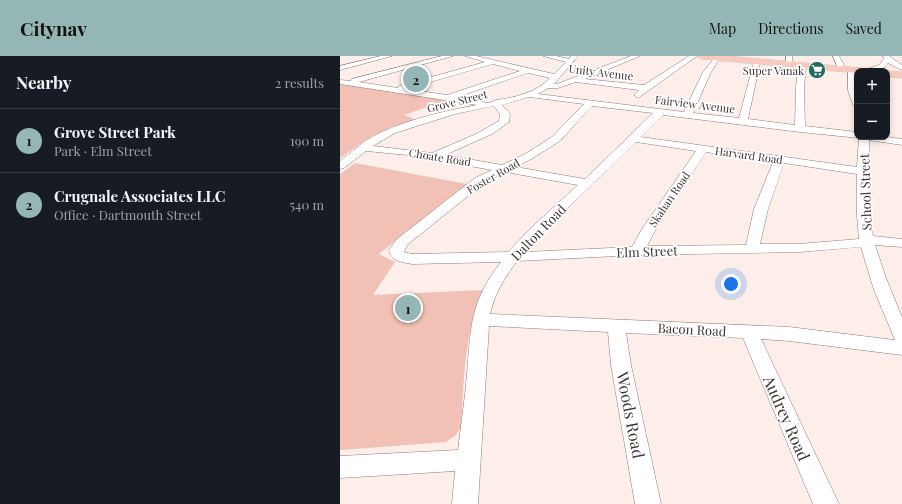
<!DOCTYPE html>
<html lang="en">
<head>
<meta charset="utf-8">
<style>
  body { margin:0; font-family:"Playfair Display",serif; background:#242831; color:#f1f3f6 }
  .controls { position:absolute; right:12px; top:12px; display:grid; overflow:hidden; border-radius:8px; box-shadow:0 2px 6px #0003 }
  .controls button { width:36px; height:36px; display:grid; place-items:center; padding:0; border:0; border-bottom:1px solid #363941; background:#171b24; color:#f1f3f6; font:20px sans-serif }
  .you { position:absolute; left:391px; top:228px; width:14px; height:14px; margin:-10px; border:3px solid #fff; border-radius:50%; background:#1a73e8; box-shadow:0 0 0 6px #1a73e833 }
  .badge { display:grid; place-items:center; width:26px; height:26px; border-radius:50%; background:#94b6b4; color:#111; font-size:13px; font-weight:700 }
  .pin { position:absolute; translate:-50% -50%; border:2px solid #fff; box-shadow:0 1px 4px #0006 }
  .list { margin:0; padding:0; list-style:none }
  h2 { display:flex; justify-content:space-between; align-items:center; height:52px; margin:0; padding:0 16px; font-size:17px }
  h2 small { font-size:13px; font-weight:400; color:#9ea1a6 }
  .list li { display:grid; grid-template-columns:26px 1fr auto; gap:12px; align-items:center; box-sizing:border-box; height:64px; padding:0 16px; border-top:1px solid #363941 }
  .list b { display:block; font-size:15px; white-space:nowrap }
  .list p { margin:0; font-size:13px; white-space:nowrap; color:#9ea1a6 }
  .list em { font-size:13px; font-style:normal; color:#9ea1a6 }
  .map { position:relative; flex:none; width:562px; height:448px; overflow:hidden }
  header { display:flex; align-items:center; gap:24px; box-sizing:border-box; height:56px; padding:0 20px; background:#94b6b4; color:#111 }
  header strong { font-size:19px }
  nav { display:flex; gap:22px; margin-inline-start:auto; font-size:14px }
  main { display:flex }
  aside { flex:1; background:#171b24 }
  .map>svg:first-child { display:block }
  .green { fill:#f1c1b5 }
  .lines { fill:none; stroke-linecap:round; stroke-linejoin:round }
  .minor-casing { stroke:#917b75; stroke-width:1 }
  .major-casing { stroke:#d0cece; stroke-width:1 }
  .minor { fill:#fff; fill-rule:evenodd }
  .major { fill:#fbcabe; fill-rule:evenodd }
  .labels { text-anchor:middle; dominant-baseline:central; stroke-width:3.5; stroke-linejoin:round; paint-order:stroke }
  .far-poi-label { font-size:11px; fill:#3d3331; stroke:#fff; text-anchor:end }
  .far-street-label { font-size:11px; fill:#3d3331; stroke:#fff }
  .street-label { font-size:13px; fill:#3d3331; stroke:#fff }
  .near-street-label { font-size:16px; fill:#3d3331; stroke:#fff }
</style>
</head>
<body>
<header>
<strong>Citynav</strong>
<nav><a>Map</a><a>Directions</a><a>Saved</a></nav>
</header>
<main>
<aside>
<h2>Nearby<small>2 results</small></h2>
<ul class="list">
<li><span class="badge">1</span><div><b>Grove Street Park</b><p>Park · Elm Street</p></div><em>190 m</em></li>
<li><span class="badge">2</span><div><b>Crugnale Associates LLC</b><p>Office · Dartmouth Street</p></div><em>540 m</em></li>
</ul>
</aside>
<div class="map">
<svg width="562" height="448" viewBox="0 0 562 448">
  <rect width="100%" height="100%" fill="#fdeeea"/>
  <!-- green -->
  <g class="green">
    <polygon points="0,28 108,44 64,59 77,64 32,80 0,102"/>
    <path d="M15 107 127 128 39 198 55 206 33 239 143 234C124 278 124 324 121 371L116 379 106 386 0 394V118Z"/>
  </g>
  <g class="lines">
    <defs>
      <g id="minor">
        <polygon points="41,0 52,0 0,14 0,10"/>
        <path d="M102 0H113L19 26 58 32 59 30 145 6 125 0H136L214 18 226 6 203 0H216L229 3 231 0H238L214 28H217L291 0H300L245 23 304 29 349 0H357L298 42 294 39 299 34 236 26 218 32H208L198 38 344 56 363 16 375 1 377 0 380 2 371 16 353 57 399 62 414 6 417 4 420 6 408 63 455 69 456 32 458 10 462 8 466 10 464 32 465 70 517 76V81H547L562 83V89L529 84C529 116 527 148 533 180L562 183V191L535 189 546 222 562 261V299L449 285 421 283 499 448H473L403 282 286 277 291 309 321 448H295L271 309 268 276 149 270 138 448H112L115 415 0 422V400L118 394C121 368 125 343 127 318 131 270 130 246 161 206L72 208C62 206 51 205 49 194L57 183 135 122 152 114 68 99 26 95 4 112 0 113V105C11 97 20 88 32 81 61 65 104 55 137 49L0 28V24L11 25 12 23ZM153 8 180 15 107 39 66 33ZM188 17 210 22C197 36 175 42 156 44 154 45 150 47 147 47 138 45 128 42 117 41ZM189 41 244 48 212 81 185 98 162 109 105 99 152 78 169 66 170 58 162 49ZM154 50 160 58 159 65 136 78 92 97 33 90 55 77 115 58ZM252 50 313 57 245 123 176 111 193 102 220 85ZM323 59 460 76 519 82 517 111 301 81ZM296 86 356 95 302 173 292 191 185 196 204 175ZM366 96 433 106 414 153 406 189 307 190 316 173ZM444 107 517 118V160L519 183 459 188H420L428 153ZM165 116 238 129 194 169 168 196 72 198 64 196 67 189 143 128ZM521 191 534 234 555 284 449 271 150 258C154 239 165 221 177 205L297 199 459 196Z"/>
        <polygon points="446,0 452,0 453,11 450,11 446,9"/>
        <polygon points="493,0 499,0 506,13 505,15 499,15"/>
        <path d="M543 0H549L562 9V14L548 7C542 16 533 15 522 15L539 9 544 3Z"/>
        <polygon points="508,12 511,12 515,14 517,52 513,49 508,34"/>
      </g>
      <g id="major">
        <polygon points="357,0 388,0 521,12 526,15 517,15 517,17 361,3"/>
        <polygon points="547,15 562,16 562,22 547,21"/>
      </g>
    </defs>
    <!-- minor casing -->
    <use href="#minor" class="minor-casing"/>
    <!-- major casing -->
    <use href="#major" class="major-casing"/>
    <!-- minor -->
    <use href="#minor" class="minor"/>
    <!-- major -->
    <use href="#major" class="major"/>
  </g>
  <!-- icons -->
  <defs>
    <symbol id="supermarket-disc" viewBox="-11 -11 22 22"><circle r="9.5" fill="#236c64" stroke="#fff"/><path d="M-6-5.5h2.5l.6 2H6L4.5 2H-2.5L-4.4-4H-6ZM-1.5 3.2a1.3 1.3 0 1 0 .1 0ZM3 3.2a1.3 1.3 0 1 0 .1 0Z" fill="#fff"/></symbol>
  </defs>
  <g fill-rule="evenodd">
    <use href="#supermarket-disc" x="467" y="4" width="20" height="20"/>
  </g>
  <g class="labels">
    <!-- far-poi labels -->
    <g class="far-poi-label">
      <text x="464" y="14">Super Vanak</text>
    </g>
    <!-- far-street labels -->
    <g class="far-street-label">
      <text transform="translate(261 16) rotate(7)">Unity Avenue</text>
      <text transform="translate(117 45) rotate(-14)">Grove Street</text>
      <text transform="translate(355 48) rotate(7)">Fairview Avenue</text>
      <text transform="translate(409 99) rotate(8)">Harvard Road</text>
      <text transform="translate(100 101) rotate(9)">Choate Road</text>
      <text transform="translate(153 120) rotate(-30)">Foster Road</text>
      <text transform="translate(329 143) rotate(-56)">Skahan Road</text>
    </g>
    <!-- street labels -->
    <g class="street-label">
      <text transform="translate(525 136) rotate(-92)">School Street</text>
      <text transform="translate(198 176) rotate(-46)">Dalton Road</text>
      <text transform="translate(307 195) rotate(-2)">Elm Street</text>
      <text transform="translate(352 273) rotate(3)">Bacon Road</text>
    </g>
    <!-- near-street labels -->
    <g class="near-street-label">
      <text transform="translate(291 359) rotate(79)">Woods Road</text>
      <text transform="translate(447 362) rotate(66)">Audrey Road</text>
    </g>
  </g>
</svg>
<div class="controls">
<button>+</button>
<button>−</button>
</div>
<div class="you"></div>
<div class="pin badge" style="left:68px;top:252px">1</div>
<div class="pin badge" style="left:76px;top:23px">2</div>
</div>
</main>
</body>
</html>
